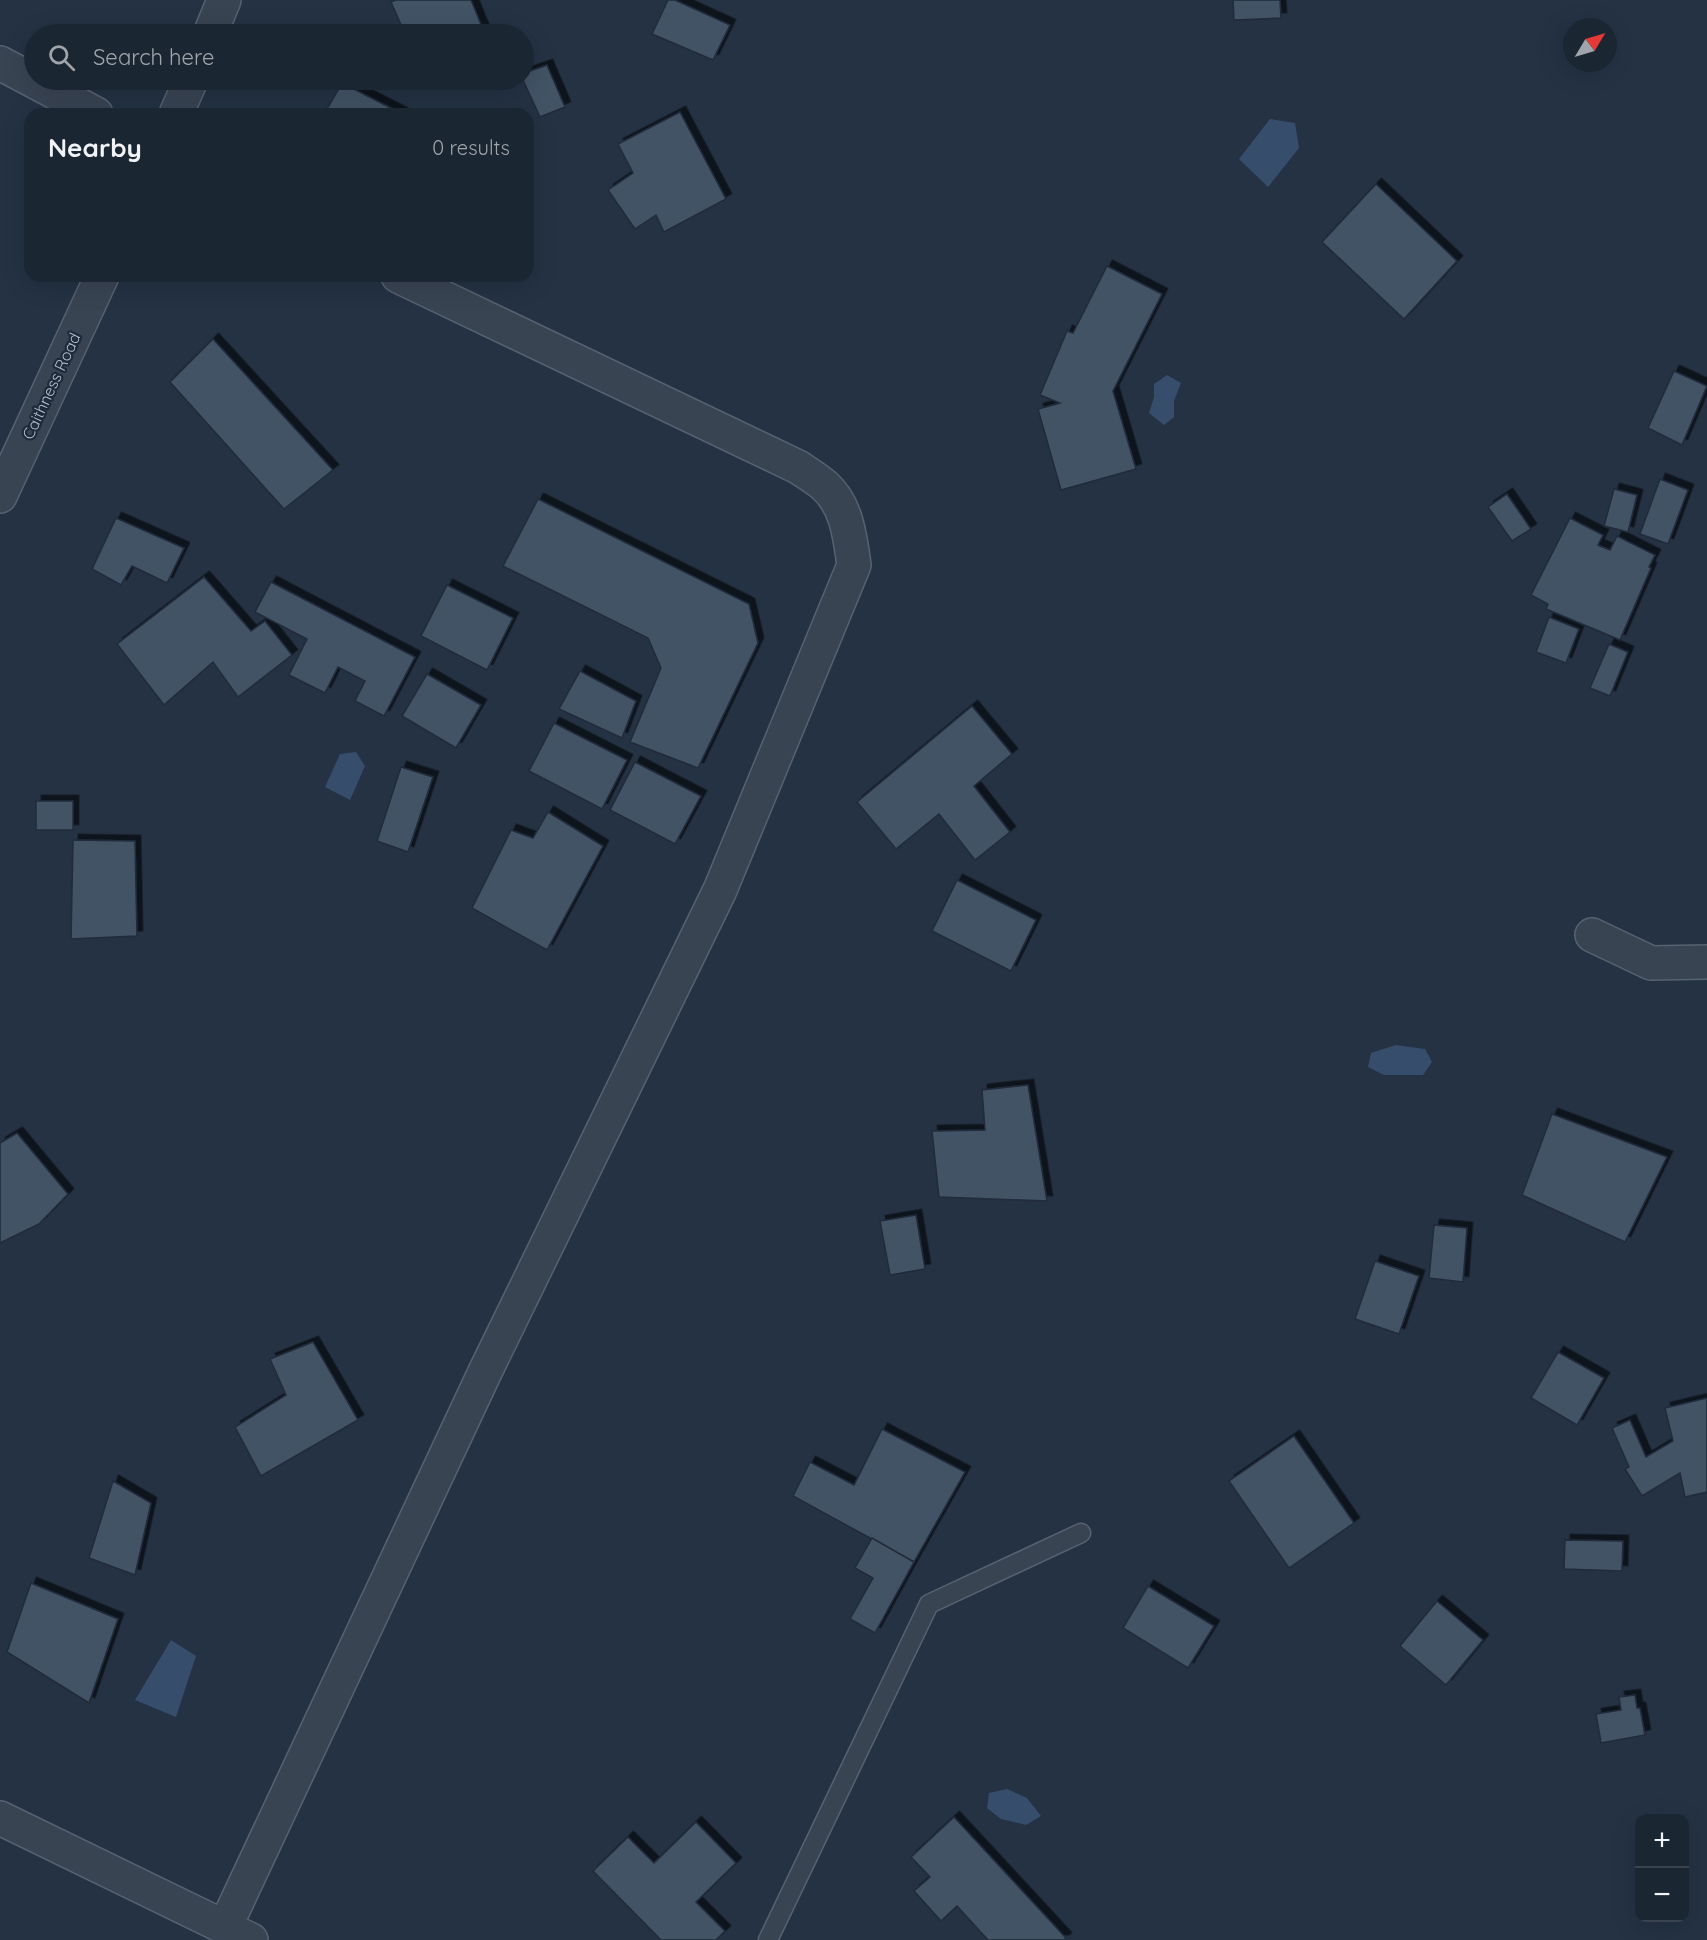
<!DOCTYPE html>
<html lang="en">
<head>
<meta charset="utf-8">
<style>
  body { margin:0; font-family:Quicksand,sans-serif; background:#242e3b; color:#f1f3f6 }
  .controls { position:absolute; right:18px; bottom:18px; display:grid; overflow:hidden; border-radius:12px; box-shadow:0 6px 24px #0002 }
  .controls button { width:54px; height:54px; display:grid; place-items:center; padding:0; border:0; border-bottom:2px solid #39434e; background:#1b2633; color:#f1f3f6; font:30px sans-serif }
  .compass { position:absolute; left:1563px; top:18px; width:54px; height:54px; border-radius:50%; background:#1b2633; box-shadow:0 6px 24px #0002; rotate:52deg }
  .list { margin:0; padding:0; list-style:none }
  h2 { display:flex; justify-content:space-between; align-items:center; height:78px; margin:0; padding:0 24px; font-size:26px }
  h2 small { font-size:20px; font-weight:400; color:#a0a5ac }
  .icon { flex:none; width:33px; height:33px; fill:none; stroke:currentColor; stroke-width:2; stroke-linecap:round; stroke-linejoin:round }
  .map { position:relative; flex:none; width:1707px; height:1940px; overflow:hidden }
  .search { position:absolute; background:#1b2633; box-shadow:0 6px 24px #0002; left:24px; top:24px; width:510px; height:66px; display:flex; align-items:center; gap:15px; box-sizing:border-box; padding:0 21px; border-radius:33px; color:#a0a5ac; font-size:22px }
  .panel { position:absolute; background:#1b2633; box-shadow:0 6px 24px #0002; left:24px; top:108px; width:510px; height:174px; border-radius:18px }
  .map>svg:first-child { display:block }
  .water { fill:#374d6c }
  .building { fill:#435266; stroke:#202b3b; stroke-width:1.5; filter:url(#shadow) }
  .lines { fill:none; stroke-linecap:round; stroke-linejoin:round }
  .lane-casing { stroke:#576271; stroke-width:21 }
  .street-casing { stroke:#576271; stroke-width:36 }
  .lane { stroke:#394453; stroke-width:18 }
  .street { stroke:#394453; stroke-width:33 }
  .labels { text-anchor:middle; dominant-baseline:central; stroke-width:4.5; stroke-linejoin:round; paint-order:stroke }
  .street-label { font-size:16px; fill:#b6bfcd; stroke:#1e2939 }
</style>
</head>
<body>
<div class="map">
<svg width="1707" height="1940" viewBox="0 0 1707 1940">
  <defs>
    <filter id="shadow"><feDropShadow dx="5.5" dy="-5.5" stdDeviation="0" flood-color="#0009"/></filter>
  </defs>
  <rect width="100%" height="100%" fill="#243244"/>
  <!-- water -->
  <g class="water">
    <polygon points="1270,119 1295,123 1299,148 1268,187 1239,159"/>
    <polygon points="1167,375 1181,383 1174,401 1174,417 1164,425 1149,413 1154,397 1154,384"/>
    <polygon points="356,752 365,766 350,800 325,787 340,754"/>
    <polygon points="1396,1045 1425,1049 1432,1062 1423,1075 1384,1075 1368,1067 1371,1053"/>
    <polygon points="171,1640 196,1656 176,1717 135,1700"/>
    <polygon points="1007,1789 1027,1798 1041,1816 1026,1825 1001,1819 987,1808 989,1793"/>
  </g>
  <!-- building -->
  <g class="building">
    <polygon points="396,0 471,0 485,34 405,34 391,2"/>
    <polygon points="668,0 675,0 730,25 713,60 652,34"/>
    <polygon points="1233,0 1280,0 1281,18 1234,20"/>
    <polygon points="547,65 565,107 540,117 523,80 524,73"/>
    <polygon points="342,83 403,114 324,114"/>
    <polygon points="680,112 726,199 664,232 656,215 635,229 608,190 633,173 618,144"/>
    <polygon points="1376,184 1457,261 1404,319 1322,242"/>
    <polygon points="1107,266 1162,294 1113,391 1136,469 1061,490 1038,409 1060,403 1040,395 1067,331 1073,333"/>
    <polygon points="213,339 333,470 284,509 170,382"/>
    <polygon points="1674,371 1707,386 1682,445 1648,428"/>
    <polygon points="1660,479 1688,490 1668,544 1640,534"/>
    <polygon points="1614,489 1637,495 1628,532 1604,526"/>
    <polygon points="1507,494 1531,529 1512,541 1488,507"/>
    <polygon points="538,499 749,604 758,643 698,768 630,742 661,668 648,638 503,566"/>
    <polygon points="116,518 184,548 167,583 132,566 121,585 92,569"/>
    <polygon points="1570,518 1603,535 1598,545 1610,550 1617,536 1655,555 1649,567 1651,568 1620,640 1546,609 1548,604 1531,595"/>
    <polygon points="204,577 251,631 265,621 292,655 238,697 213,662 164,705 117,644"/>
    <polygon points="271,582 415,657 384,716 355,701 365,681 338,667 325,693 289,675 307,639 255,612"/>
    <polygon points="447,585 513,618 487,670 421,636"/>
    <polygon points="1549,617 1579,629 1566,663 1536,652"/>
    <polygon points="1609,644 1628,652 1610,696 1590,688"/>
    <polygon points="580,671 636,701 622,738 559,709"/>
    <polygon points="427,674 481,705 456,748 402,716"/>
    <polygon points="972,706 1012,754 974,786 1010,832 975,860 939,814 896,849 857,802"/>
    <polygon points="554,723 627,760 602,809 529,771"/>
    <polygon points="635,762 701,796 675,844 610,810"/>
    <polygon points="401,767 433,777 408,852 377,841"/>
    <rect x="36" y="801" width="37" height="29"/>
    <polygon points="548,812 603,846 547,950 472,908 511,830 533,838"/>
    <polygon points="73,840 135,841 137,936 71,939"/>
    <polygon points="957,880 1036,920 1011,971 932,931"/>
    <polygon points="1028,1085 1047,1201 939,1197 932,1131 985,1130 982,1090"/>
    <polygon points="1552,1114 1667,1157 1625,1242 1522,1195"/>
    <polygon points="17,1133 68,1194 39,1224 0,1243 0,1143"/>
    <polygon points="916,1215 925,1269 890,1275 880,1221"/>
    <polygon points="1434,1225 1467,1228 1463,1282 1429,1278"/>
    <polygon points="1375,1261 1419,1276 1399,1334 1355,1319"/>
    <polygon points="313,1342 358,1420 261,1476 235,1427 286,1395 270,1359"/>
    <polygon points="1558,1352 1604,1378 1577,1425 1531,1398"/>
    <polygon points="1707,1398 1707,1492 1685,1497 1680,1473 1642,1496 1625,1469 1629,1467 1612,1428 1630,1420 1646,1457 1673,1441 1665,1408"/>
    <polygon points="882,1429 965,1472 914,1562 793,1496 810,1462 854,1485"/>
    <polygon points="1294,1436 1354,1523 1289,1568 1229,1481"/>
    <polygon points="113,1481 151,1503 135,1575 89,1558"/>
    <polygon points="872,1538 914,1562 875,1633 850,1619 873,1578 855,1568"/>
    <polygon points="1565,1540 1623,1541 1622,1571 1564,1569"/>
    <polygon points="31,1583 118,1619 89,1703 7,1652"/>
    <polygon points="1148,1586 1214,1626 1188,1668 1123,1628"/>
    <polygon points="1437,1601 1483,1640 1446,1685 1400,1646"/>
    <polygon points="1635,1695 1637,1708 1640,1708 1645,1735 1601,1743 1596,1714 1621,1710 1619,1697"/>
    <polygon points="954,1817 1066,1938 1064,1940 988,1940 957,1906 941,1921 914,1891 930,1877 911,1857"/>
    <polygon points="696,1822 736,1863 696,1902 725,1931 716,1940 661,1940 593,1871 628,1837 654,1863"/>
  </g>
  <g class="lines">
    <defs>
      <polyline id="lane" points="768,1940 929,1604 1081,1533"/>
      <g id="street">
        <polyline points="210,34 224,0"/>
        <polyline points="0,63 96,114"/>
        <polyline points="176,114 191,80"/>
        <polyline points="0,496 102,276"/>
        <polyline points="1592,935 1651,963 1707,962"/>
        <polyline points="0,1818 251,1940"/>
        <path d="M225 1927 484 1374 720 890 854 565C850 537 847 506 825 486 817 479 807 473 798 467L398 276"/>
      </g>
    </defs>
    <!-- lane casing -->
    <use href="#lane" class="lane-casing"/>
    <!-- street casing -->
    <use href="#street" class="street-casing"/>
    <!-- lane -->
    <use href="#lane" class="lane"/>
    <!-- street -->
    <use href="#street" class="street"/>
  </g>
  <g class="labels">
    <!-- street labels -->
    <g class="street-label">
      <text transform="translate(51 386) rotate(-65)">Caithness Road</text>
    </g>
  </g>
</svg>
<div class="controls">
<button>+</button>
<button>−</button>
</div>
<svg class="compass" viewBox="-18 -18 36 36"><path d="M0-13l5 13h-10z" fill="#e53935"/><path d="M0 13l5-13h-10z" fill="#a0a5ac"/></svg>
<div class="search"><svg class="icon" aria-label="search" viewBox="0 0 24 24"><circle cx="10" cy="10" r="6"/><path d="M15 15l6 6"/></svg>Search here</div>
<section class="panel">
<h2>Nearby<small>0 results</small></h2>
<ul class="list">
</ul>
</section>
</div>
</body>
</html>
